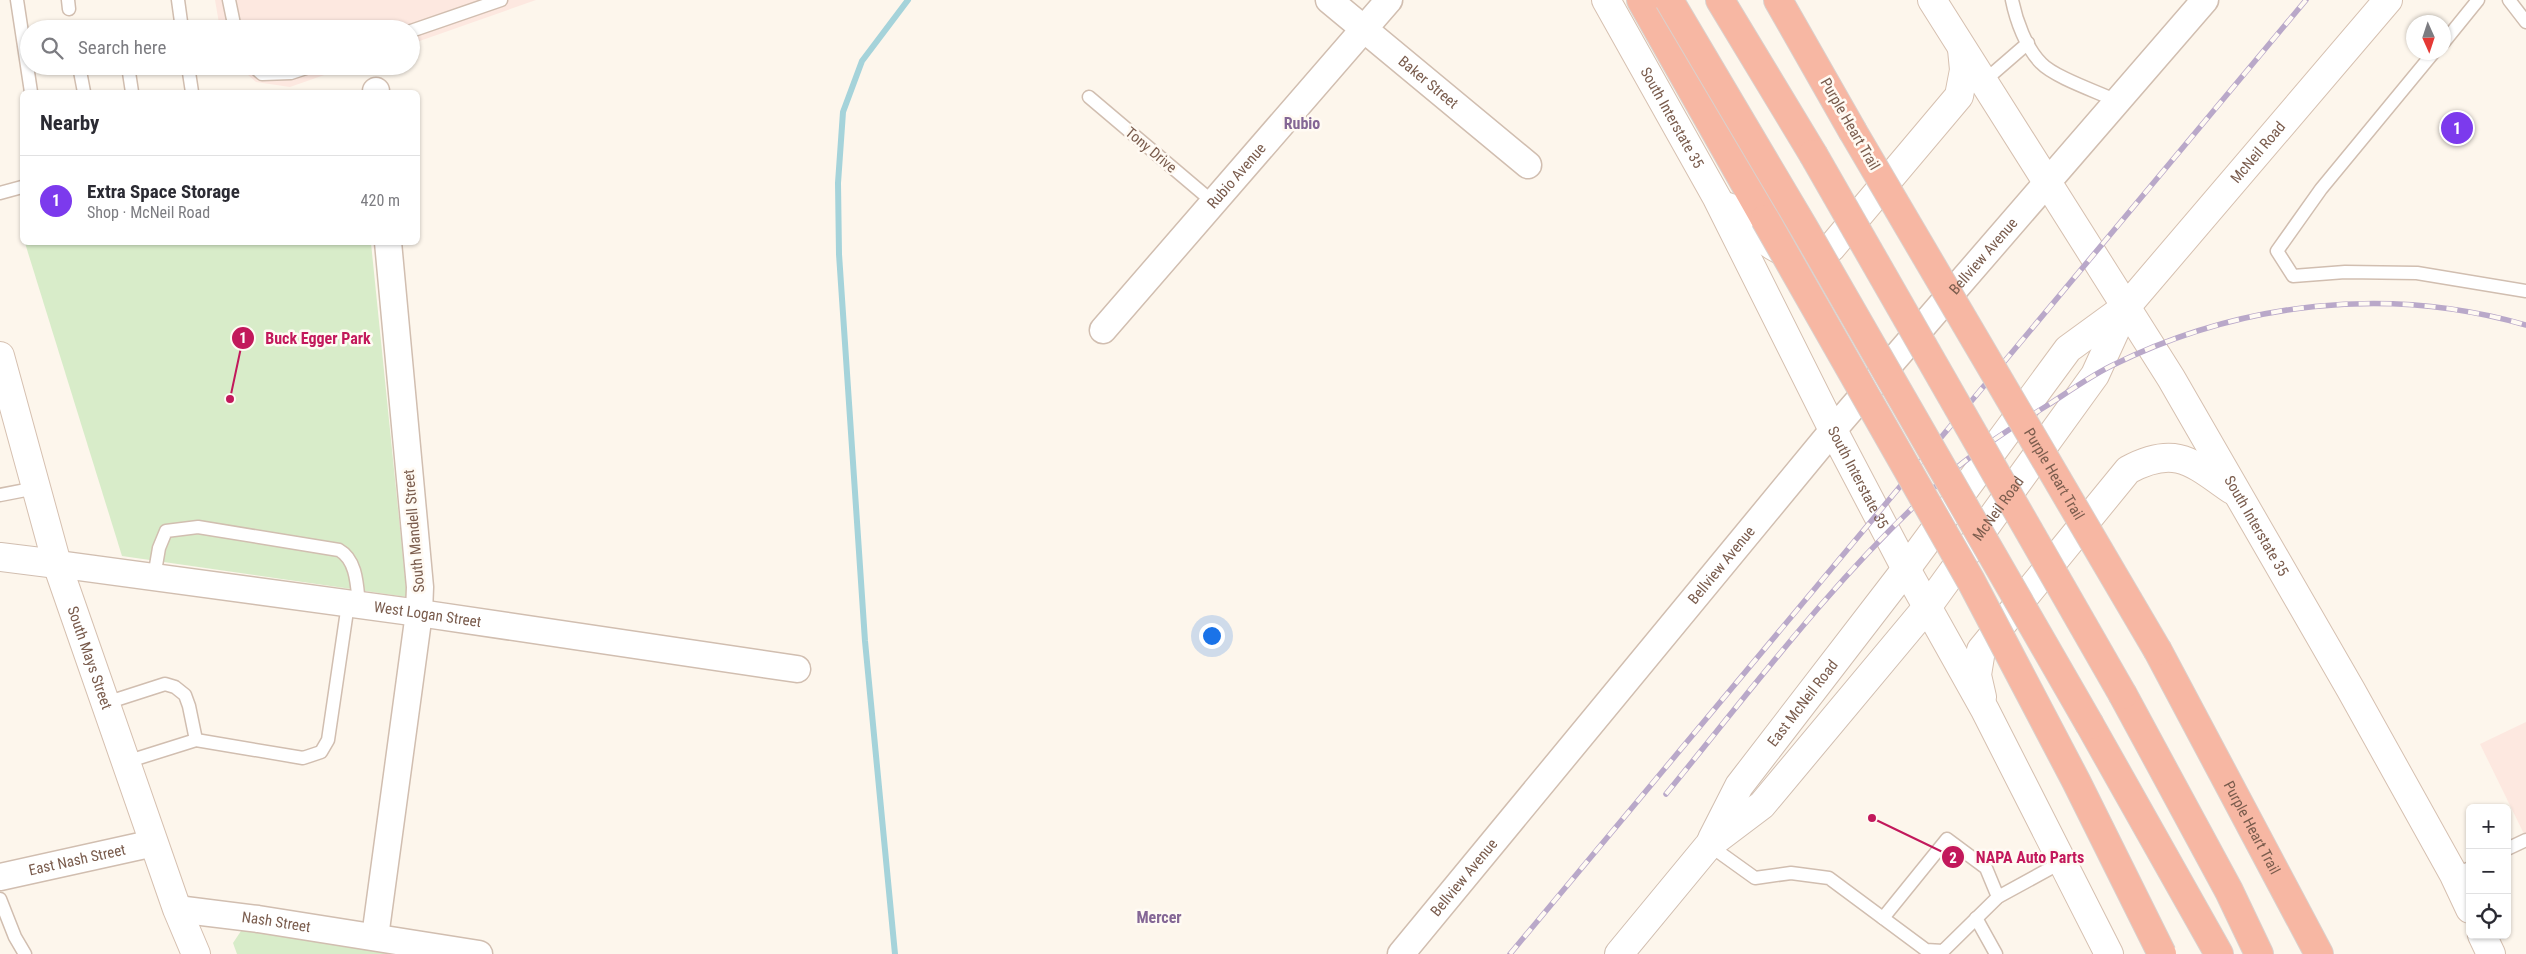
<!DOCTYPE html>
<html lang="en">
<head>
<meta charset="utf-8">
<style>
  body { margin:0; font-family:"Roboto Condensed",sans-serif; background:#f2f2f3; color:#2b2b33 }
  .controls { position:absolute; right:15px; bottom:15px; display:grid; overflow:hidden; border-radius:8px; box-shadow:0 1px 4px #0004 }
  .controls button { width:45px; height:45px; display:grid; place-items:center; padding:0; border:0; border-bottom:1px solid #e1e1e2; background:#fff; color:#2b2b33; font:25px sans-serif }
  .compass { position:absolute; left:2406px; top:15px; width:45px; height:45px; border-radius:50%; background:#fff; box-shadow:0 1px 4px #0004; rotate:177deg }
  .you { position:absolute; left:1211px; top:635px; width:18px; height:18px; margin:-12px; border:4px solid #fff; border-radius:50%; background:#1a73e8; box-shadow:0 0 0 8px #1a73e833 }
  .badge { display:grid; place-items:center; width:32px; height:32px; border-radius:50%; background:#7c3aed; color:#fff; font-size:16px; font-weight:700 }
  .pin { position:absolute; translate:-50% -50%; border:2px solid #fff; box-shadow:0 1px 5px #0006 }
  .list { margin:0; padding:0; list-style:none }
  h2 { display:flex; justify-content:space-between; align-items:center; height:65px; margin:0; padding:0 20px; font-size:21px }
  h2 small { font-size:16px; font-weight:400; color:#7c7c81 }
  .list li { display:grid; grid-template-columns:32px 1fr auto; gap:15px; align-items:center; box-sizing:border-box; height:90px; padding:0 20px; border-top:1px solid #e1e1e2 }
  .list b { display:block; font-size:19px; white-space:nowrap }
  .list p { margin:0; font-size:16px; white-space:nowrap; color:#7c7c81 }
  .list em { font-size:16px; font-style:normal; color:#7c7c81 }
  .icon { flex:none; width:28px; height:28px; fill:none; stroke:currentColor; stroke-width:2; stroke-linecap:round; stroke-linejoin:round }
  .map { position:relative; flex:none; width:2526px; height:954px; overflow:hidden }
  .search { position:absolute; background:#fff; box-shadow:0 1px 4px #0004; left:20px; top:20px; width:400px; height:55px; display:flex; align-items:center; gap:12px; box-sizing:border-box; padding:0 18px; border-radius:28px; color:#7c7c81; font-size:19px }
  .panel { position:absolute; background:#fff; box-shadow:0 1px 4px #0004; left:20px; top:90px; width:400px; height:155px; border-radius:8px }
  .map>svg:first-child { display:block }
  .commercial { fill:#fde8e0 }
  .green { fill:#d8ecc9 }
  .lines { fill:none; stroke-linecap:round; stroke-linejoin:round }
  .stream { stroke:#a5d3da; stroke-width:6 }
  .service-casing { stroke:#d1beb0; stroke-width:15 }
  .minor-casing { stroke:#d1beb0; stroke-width:29 }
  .tertiary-casing { stroke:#d1beb0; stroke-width:30 }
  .secondary-casing { stroke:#d6c0b0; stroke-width:30 }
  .motorway-casing { stroke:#dad1cd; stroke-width:30 }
  .service { stroke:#fff; stroke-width:12 }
  .minor { stroke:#fff; stroke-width:26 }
  .tertiary { stroke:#fff; stroke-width:28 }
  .secondary { stroke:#fff; stroke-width:28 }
  .motorway { stroke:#f7b7a3; stroke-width:28 }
  .rail-casing { stroke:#b9a8c9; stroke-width:5.5 }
  .rail { stroke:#fffaf3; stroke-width:4; stroke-dasharray:11; stroke-linecap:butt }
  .motorway-bridge-casing { stroke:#dad1cd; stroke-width:30; stroke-linecap:butt }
  .motorway-bridge { stroke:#f7b7a3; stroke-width:28 }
  .labels { text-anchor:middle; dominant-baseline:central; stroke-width:5; stroke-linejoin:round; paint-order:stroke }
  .street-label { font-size:15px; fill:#7a5c4d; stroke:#fffaf3 }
  .neighbourhood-label { font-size:16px; font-weight:bold; fill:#846695; stroke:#fffaf3 }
  .leader { fill:none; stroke:#c2185b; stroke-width:2 }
  .callout-dot { fill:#c2185b; stroke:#fffaf3; stroke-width:2 }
  .mark-label { font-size:15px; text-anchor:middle; font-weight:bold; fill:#fff }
  .callout-label { font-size:16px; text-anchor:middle; font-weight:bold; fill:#c2185b; stroke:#fffaf3; stroke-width:5; stroke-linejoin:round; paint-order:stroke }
</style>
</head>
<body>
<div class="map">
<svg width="2526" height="954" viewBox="0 0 2526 954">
  <rect width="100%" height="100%" fill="#fdf6ec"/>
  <!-- commercial -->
  <g class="commercial">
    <polygon points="215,0 536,0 411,44 411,29 220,29"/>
    <polygon points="238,66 350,66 290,87 256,82"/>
    <polygon points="2526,722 2526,838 2480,744"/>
  </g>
  <!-- green -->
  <g class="green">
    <polygon points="25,243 371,243 407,597 122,556"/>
    <polygon points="241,931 260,931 419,954 237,954 233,943"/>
  </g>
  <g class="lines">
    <!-- stream -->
    <polyline class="stream" points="895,954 865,641 839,254 838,183 843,112 862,61 908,0"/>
    <defs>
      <g id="service">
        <polyline points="17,0 31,92"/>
        <polyline points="68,0 69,9"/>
        <polyline points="178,0 182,29"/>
        <polyline points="229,0 235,29"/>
        <path d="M2012 0C2016 20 2026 48 2041 63 2054 77 2098 92 2117 101"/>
        <polyline points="2509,0 2526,22"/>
        <polyline points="411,31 501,0"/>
        <polyline points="2444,42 2478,0"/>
        <polyline points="2434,52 2321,189 2277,251 2293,276 2345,272 2417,273 2526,291"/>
        <polyline points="79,66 84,92"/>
        <polyline points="128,66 132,92"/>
        <polyline points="188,66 192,92"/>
        <polyline points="253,66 262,74 291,73 312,66"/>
        <polyline points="1983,82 2028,43"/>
        <polyline points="1089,97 1213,202"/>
        <polyline points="0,193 22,187"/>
        <polyline points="0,495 36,488"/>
        <path d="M154 577 159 548 166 531 198 527 339 550C357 560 357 586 359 605"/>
        <polyline points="106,703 165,684 175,687 185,695 189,706 196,740"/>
        <polyline points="126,762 196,740 303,758 321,752 328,740 348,604"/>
        <polyline points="1709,845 1755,878 1791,873 1829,878 1926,950 1943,951 1998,897 2062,862"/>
        <polyline points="2507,849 2526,840"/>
        <polyline points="2454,875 2470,868"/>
        <polyline points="0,899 15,937 25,954"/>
        <polyline points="1883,918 1947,839 1986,868 1998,897"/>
        <polyline points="1976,918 1996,954"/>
      </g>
      <g id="minor">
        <path id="s1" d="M1329 0 1528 165"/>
        <polyline points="376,91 376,92"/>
        <path id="s2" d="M1103 330 1389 0"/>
        <path id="s3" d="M57 564 419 613 797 669"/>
        <path id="s4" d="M0 877 154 843"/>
        <path id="s5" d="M177 909 258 919 479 954"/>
        <polyline points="375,937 419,613 420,587 388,242"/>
        <path id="s6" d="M1401 954 1833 430 2205 0"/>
      </g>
      <g id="tertiary">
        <polyline points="0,557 57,564"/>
        <path id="s7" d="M1712 839 1739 786 1906 569"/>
        <polyline points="1619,954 1709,845 1762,805 1928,606"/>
      </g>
      <g id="secondary">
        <path id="s8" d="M1606 0 1717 198 1833 430 1906 569 1985 710 2109 954"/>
        <path id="s9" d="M1932 0 2171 378 2351 690 2454 875 2470 909"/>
        <path d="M1728 207C1750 227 1779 262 1813 255 1819 254 1825 250 1831 248L1959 96 1964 70 1962 49"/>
        <path id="s10" d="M0 356 57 564 177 909 196 954"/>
        <path id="s11" d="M1906 569 2068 349 2127 306 2388 0"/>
        <path id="s12" d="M1928 606 2095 375 2126 307"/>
        <path d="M1982 697 1977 675 1981 650 2128 470C2176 444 2193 463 2232 490"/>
        <polyline points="2482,935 2491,954"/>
      </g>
      <g id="motorway">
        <polyline points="1641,0 1765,219"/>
        <polyline points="1720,0 1813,154"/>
        <polyline points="1778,0 1852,130"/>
        <path id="s13" d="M2158 651 2319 954"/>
        <polyline points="2123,695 2229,891 2259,954"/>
        <polyline points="2090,725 2219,954"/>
      </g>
    </defs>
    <!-- service casing -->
    <use href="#service" class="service-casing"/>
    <!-- minor casing -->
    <use href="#minor" class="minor-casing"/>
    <!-- tertiary casing -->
    <use href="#tertiary" class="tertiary-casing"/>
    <!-- secondary casing -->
    <use href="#secondary" class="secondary-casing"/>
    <!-- motorway casing -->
    <use href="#motorway" class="motorway-casing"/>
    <!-- service -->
    <use href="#service" class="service"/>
    <!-- minor -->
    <use href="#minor" class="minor"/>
    <!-- tertiary -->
    <use href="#tertiary" class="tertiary"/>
    <!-- secondary -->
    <use href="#secondary" class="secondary"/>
    <!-- motorway -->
    <use href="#motorway" class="motorway"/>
    <defs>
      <g id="rail">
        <path d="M1666 794C1752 689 1835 577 1937 485 1970 454 2009 429 2048 405 2068 392 2089 377 2111 366 2240 302 2387 285 2526 325"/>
        <polyline points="1510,954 2306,0"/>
      </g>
    </defs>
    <!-- rail casing -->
    <use href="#rail" class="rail-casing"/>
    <!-- rail -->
    <use href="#rail" class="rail"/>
    <defs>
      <g id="motorway-bridge">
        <polyline points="1669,0 1804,228 2090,725"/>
        <path id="s14" d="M1852 130 2158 651"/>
        <polyline points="1813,154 2123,695"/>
        <polyline points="1765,219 1971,581 2076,781 2162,954"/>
      </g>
    </defs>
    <!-- motorway-bridge casing -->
    <use href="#motorway-bridge" class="motorway-bridge-casing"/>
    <!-- motorway-bridge -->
    <use href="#motorway-bridge" class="motorway-bridge"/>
  </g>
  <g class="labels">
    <!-- street labels -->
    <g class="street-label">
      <text stroke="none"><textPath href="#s1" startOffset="129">Baker Street</textPath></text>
      <text stroke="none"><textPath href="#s8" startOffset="135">South Interstate 35</textPath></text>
      <text transform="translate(1850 124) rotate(60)">Purple Heart Trail</text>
      <text transform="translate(1151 150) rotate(40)">Tony Drive</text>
      <text stroke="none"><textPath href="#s11" startOffset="548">McNeil Road</textPath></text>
      <text stroke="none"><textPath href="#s2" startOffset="204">Rubio Avenue</textPath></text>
      <text stroke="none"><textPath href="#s6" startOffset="909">Bellview Avenue</textPath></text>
      <text stroke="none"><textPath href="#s14" startOffset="399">Purple Heart Trail</textPath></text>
      <text stroke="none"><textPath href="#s8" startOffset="540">South Interstate 35</textPath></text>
      <text stroke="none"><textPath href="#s12" startOffset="120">McNeil Road</textPath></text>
      <text stroke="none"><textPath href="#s9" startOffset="618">South Interstate 35</textPath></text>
      <text transform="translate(414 531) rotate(-95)">South Mandell Street</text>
      <text stroke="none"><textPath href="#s6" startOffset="504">Bellview Avenue</textPath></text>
      <text stroke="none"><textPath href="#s3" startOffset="374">West Logan Street</textPath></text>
      <text stroke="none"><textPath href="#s10" startOffset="315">South Mays Street</textPath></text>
      <text stroke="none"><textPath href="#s7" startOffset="164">East McNeil Road</textPath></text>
      <text stroke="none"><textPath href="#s13" startOffset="200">Purple Heart Trail</textPath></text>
      <text stroke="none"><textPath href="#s4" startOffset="79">East Nash Street</textPath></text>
      <text stroke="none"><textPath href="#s6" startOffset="99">Bellview Avenue</textPath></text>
      <text stroke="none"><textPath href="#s5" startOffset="100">Nash Street</textPath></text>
    </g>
    <!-- neighbourhood labels -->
    <g class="neighbourhood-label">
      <text x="1302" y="123">Rubio</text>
      <text x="1159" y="917">Mercer</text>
    </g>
  </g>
  <!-- callouts -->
  <path class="leader" d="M230 399L243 338M1872 818L1953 857"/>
  <g class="callout-dot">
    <circle cx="230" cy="399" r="5"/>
    <circle cx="1872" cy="818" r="5"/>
    <circle cx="243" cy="338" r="12"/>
    <circle cx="1953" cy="857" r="12"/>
  </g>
  <g class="mark-label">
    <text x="243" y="343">1</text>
    <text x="1953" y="863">2</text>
  </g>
  <g class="callout-label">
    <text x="318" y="344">Buck Egger Park</text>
    <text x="2030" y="863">NAPA Auto Parts</text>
  </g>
</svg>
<div class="controls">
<button>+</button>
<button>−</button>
<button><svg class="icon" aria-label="locate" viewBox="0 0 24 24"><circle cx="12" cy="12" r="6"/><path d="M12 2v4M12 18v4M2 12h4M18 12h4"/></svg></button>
</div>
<svg class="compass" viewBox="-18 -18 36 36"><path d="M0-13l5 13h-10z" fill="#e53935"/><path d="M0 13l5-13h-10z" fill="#7c7c81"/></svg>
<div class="you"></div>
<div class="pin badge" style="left:2457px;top:128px">1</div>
<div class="search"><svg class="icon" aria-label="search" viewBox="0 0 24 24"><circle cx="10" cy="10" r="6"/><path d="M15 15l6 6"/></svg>Search here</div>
<section class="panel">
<h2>Nearby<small></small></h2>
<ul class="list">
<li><span class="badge">1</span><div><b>Extra Space Storage</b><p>Shop · McNeil Road</p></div><em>420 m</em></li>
</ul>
</section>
</div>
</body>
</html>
